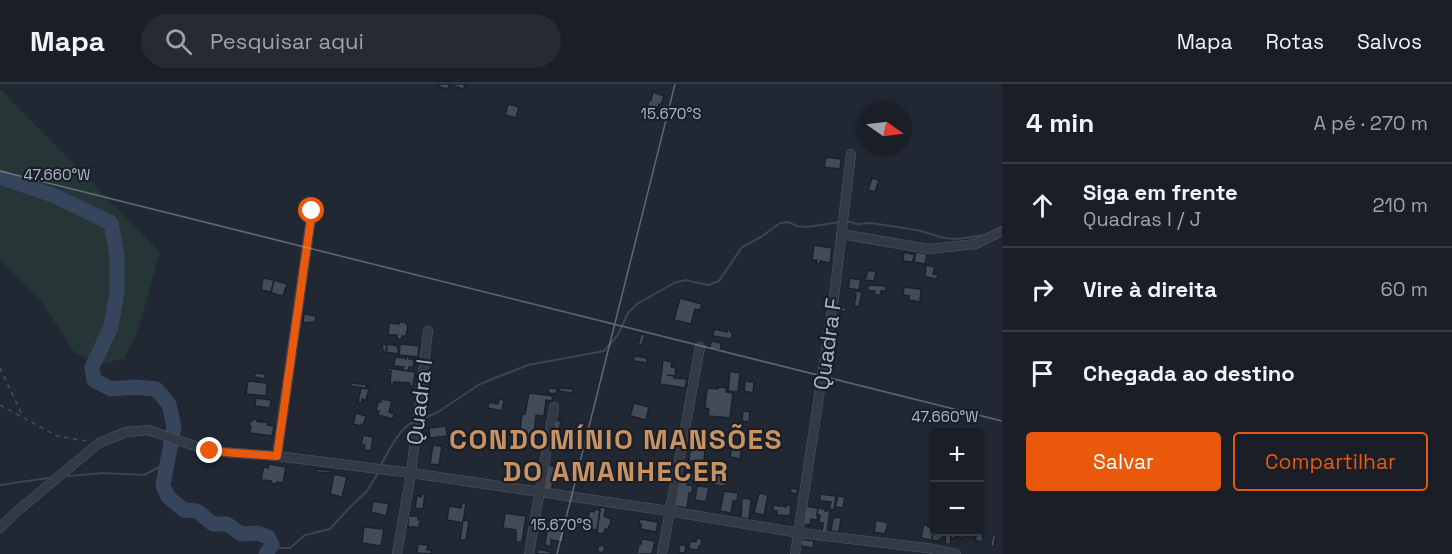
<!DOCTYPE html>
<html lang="pt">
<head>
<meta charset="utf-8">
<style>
  body { margin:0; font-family:"Space Grotesk",sans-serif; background:#262b33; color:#f1f3f6 }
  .controls { position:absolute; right:18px; bottom:18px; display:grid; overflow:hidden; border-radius:6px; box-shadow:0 2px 4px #0004 }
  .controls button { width:54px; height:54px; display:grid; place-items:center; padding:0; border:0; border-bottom:2px solid #373c44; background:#191e27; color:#f1f3f6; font:30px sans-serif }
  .compass { position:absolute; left:858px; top:18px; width:54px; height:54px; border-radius:50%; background:#191e27; box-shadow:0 2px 4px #0004; rotate:104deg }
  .stop { position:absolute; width:18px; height:18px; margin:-14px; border:4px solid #ea580c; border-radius:50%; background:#fff }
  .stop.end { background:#ea580c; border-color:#fff; box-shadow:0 2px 6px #0008 }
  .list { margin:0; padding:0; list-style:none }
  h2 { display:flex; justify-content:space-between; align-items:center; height:78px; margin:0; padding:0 24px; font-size:26px }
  h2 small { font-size:20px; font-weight:400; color:#9fa2a7 }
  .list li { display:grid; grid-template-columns:39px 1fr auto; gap:18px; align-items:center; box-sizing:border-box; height:84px; padding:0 24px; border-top:2px solid #373c44 }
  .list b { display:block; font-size:22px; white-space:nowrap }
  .list p { margin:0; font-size:20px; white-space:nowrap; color:#9fa2a7 }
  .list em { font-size:20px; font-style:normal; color:#9fa2a7 }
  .actions { display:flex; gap:12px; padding:18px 24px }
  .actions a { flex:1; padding:14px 0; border:2px solid #ea580c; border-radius:6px; text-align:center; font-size:21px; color:#ea580c }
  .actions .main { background:#ea580c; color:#fff }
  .icon { flex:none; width:33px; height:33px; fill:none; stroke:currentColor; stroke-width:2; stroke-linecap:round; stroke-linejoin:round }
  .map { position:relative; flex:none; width:1002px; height:470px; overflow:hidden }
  header { display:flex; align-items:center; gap:36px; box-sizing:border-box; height:84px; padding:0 30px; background:#191e27; border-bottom:2px solid #373c44 }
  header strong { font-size:28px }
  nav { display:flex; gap:33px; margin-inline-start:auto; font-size:21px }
  .search { width:420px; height:54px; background:#262b33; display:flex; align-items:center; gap:15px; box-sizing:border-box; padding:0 21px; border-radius:33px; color:#9fa2a7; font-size:22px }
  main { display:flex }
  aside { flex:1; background:#191e27 }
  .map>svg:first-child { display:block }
  .green { fill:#263637 }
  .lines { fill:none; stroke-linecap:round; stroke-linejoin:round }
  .stream { stroke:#37455c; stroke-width:2 }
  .river { stroke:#37455c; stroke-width:15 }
  .building { fill:#424b58; stroke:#1b212b; stroke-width:1.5 }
  .minor-casing { stroke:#515863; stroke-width:10 }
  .path { stroke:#425154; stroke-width:1.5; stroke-dasharray:4.5 4.5; stroke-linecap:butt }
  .minor { stroke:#343a45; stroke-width:9 }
  .route { stroke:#ea580c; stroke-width:8 }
  .ticks { fill:none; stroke:#aeb5c2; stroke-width:1.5; stroke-opacity:0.45 }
  .labels { text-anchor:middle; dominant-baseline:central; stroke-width:4.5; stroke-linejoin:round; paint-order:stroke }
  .street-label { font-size:22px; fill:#aeb5c2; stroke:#191f29 }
  .district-label { font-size:28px; font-weight:bold; letter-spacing:1.5px; fill:#c99262; stroke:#191f29 }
  .ticks-label { font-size:15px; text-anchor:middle; fill:#aeb5c2; stroke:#191f29; stroke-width:4.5; stroke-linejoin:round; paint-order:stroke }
</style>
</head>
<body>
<header>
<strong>Mapa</strong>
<div class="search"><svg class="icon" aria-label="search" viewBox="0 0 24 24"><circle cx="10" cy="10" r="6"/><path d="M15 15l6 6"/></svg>Pesquisar aqui</div>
<nav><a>Mapa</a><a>Rotas</a><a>Salvos</a></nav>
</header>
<main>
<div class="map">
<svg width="1002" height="470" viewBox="0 0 1002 470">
  <rect width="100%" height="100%" fill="#212834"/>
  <!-- green -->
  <polygon class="green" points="0,5 160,168 137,250 124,274 98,281 74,268 40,215 0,175"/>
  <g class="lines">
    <!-- stream -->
    <g class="stream">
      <polyline points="846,137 858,140 871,139 904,144 921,147 944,154 957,155 987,151"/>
      <polyline points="422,335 438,328 480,300 528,281 604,267 617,252 628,229 637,220 674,199 685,196 708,201 719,197 742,163 761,153 780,139 788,138 797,142 807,143 840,138"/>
      <path d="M380 383C387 370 399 344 413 338"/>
      <polyline points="68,392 104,389 144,391 159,383 169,370"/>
      <polyline points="0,401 48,394"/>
      <polyline points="272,461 278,464 290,464 305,451 330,445 349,424 367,407 378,389"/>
    </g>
    <!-- river -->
    <polyline class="river" points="0,93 55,112 111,139 117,171 117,208 111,243 92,283 94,296 111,305 135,303 156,305 169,320 174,343 163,401 168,413 184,426 197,427 213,440 227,440 241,450 257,449 268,453 272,461 266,470"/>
  </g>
  <!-- building -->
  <g class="building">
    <polygon points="440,0 449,0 448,5 439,3"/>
    <polygon points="451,0 465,0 464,2 466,2 463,5 451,1"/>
    <polygon points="653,8 664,12 661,21 659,20 657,28 646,25 650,15 651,16"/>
    <polygon points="508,20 519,23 516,34 505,31"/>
    <polygon points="826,73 841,75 840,85 824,83"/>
    <polygon points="872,94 879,96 875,108 868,106"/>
    <polygon points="814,161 832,164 830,179 820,177 820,180 816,179 817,176 812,176"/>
    <polygon points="904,168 915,171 912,178 903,177"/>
    <polygon points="916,168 927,170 925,180 914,178"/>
    <polygon points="926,181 935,183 933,190 938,191 937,195 925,193"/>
    <polygon points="868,186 876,188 874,197 864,196 864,194 866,194"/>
    <polygon points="263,194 274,196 271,208 261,206"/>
    <polygon points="850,194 861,196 859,206 848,204"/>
    <polygon points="274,196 287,200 283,212 271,209"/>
    <polygon points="868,201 886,202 886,207 881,207 881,211 874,211 875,207 868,207"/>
    <polygon points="904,203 921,205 920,218 909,216 909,212 903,211"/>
    <polygon points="854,207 862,208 859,223 854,222 856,210 854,209"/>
    <polygon points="680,214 702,220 700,226 695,225 691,240 674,236"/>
    <polygon points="841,223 846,224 846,227 833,228 833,224"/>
    <polygon points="304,230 316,232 315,238 303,239"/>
    <polygon points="399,238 404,238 408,241 406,252 402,252 402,255 397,255 397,251 388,251 389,239 399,240"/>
    <polygon points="714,245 727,248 727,245 730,246 730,248 733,248 731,255 713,252"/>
    <polygon points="641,250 645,251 642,261 634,259 635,257 639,258"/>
    <polygon points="711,257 721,259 721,266 710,265"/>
    <polygon points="382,260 387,261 386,266 387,266 387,260 397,262 399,270 385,268 383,266"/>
    <polygon points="400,260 419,262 418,273 399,271"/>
    <polygon points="402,272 405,272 404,274 406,275 407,272 409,273 409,275 414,276 413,283 409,283 408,287 403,286 404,283 394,282 395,273 402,274"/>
    <polygon points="635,272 647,274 647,279 633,277"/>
    <polygon points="663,276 672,278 671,283 676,284 675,292 667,291 674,292 674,294 687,295 685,304 660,300"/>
    <polygon points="387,284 415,288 413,302 409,302 410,299 394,298 394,300 390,300 391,287 387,287"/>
    <polygon points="730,287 740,289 738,308 728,307"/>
    <polygon points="255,289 265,290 265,295 254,293"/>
    <polygon points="248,297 267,299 266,312 246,310"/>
    <polygon points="745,297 754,298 753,309 744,307"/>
    <polygon points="352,299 367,301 366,304 351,302"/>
    <polygon points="718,303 727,304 726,308 733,309 730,334 708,332 709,325 705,324 707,304 718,305"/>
    <polygon points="361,304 369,305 366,316 362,315 362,319 358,318"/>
    <polygon points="549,304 557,305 556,310 548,309"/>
    <polygon points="560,304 573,305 572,309 559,307"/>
    <polygon points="529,309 553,312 552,317 546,316 544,332 536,331 534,352 530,352 530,355 519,354 522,330 525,330"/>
    <polygon points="256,314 271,316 270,324 255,322"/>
    <polygon points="382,315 392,317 389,328 394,330 393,335 378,331 379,327 376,327 378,318 381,318"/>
    <polygon points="499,315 504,316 502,327 488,324 489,318 498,320"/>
    <polygon points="634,319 649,323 646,336 630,332"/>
    <polygon points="743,327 750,328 749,338 742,337"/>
    <polygon points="356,329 366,332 364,340 362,340 361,342 353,340"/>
    <polygon points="252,335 260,336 260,338 256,337 260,338 268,338 267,341 274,342 272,352 250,349 251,342 249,342 250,337 252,337"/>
    <polygon points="552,336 561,337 559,345 551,344"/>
    <polygon points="446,342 447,352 430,354 429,344"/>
    <polygon points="363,351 373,353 371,367 364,366 365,361 361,360"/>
    <polygon points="686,352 704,355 702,365 688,364 689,357 685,356"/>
    <polygon points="433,361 442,362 439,381 430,380"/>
    <polygon points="732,361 742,362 740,375 730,373"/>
    <polygon points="690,364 705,365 704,378 689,377"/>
    <polygon points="269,380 286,383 283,399 277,398 276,400 270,399 271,397 261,396 263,385 264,383 268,384"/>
    <polygon points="548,381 556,383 551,408 540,404"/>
    <polygon points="317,385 332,387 331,389 317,388"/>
    <polygon points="688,388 700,390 700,396 687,396"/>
    <polygon points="715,388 727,389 725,402 714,401"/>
    <polygon points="334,390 347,393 342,413 330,410"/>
    <polygon points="678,397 687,398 687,401 693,402 692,409 689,409 687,424 674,422"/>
    <polygon points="697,402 709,403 706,418 695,416"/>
    <polygon points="790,404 798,405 797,410 791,409"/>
    <polygon points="724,407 738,409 737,417 733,417 731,429 720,427"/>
    <polygon points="759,409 768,411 764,431 754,429"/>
    <polygon points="422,410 425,410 423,425 415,424 417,411 421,413"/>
    <polygon points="820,410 836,412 834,426 829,425 831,418 820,417"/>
    <polygon points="838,412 845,413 843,424 835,423"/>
    <polygon points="742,414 751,415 749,435 741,434"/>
    <polygon points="373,417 389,420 386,432 371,428"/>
    <polygon points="462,419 466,419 463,439 447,436 449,422 461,424"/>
    <polygon points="773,421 786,423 787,421 791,421 790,432 777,431 777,427 773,426"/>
    <polygon points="805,422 818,424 817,436 811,435 810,441 803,440"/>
    <polygon points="600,423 606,424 604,432 611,435 610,442 609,442 608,445 605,445 604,450 597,449"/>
    <polygon points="818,424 825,425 825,427 827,427 827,425 830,425 827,448 822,448 823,439 819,439 820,431 817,431"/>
    <polygon points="595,425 600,426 597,446 587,445 589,427 594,428"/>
    <polygon points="505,429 526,432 522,458 516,458 516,446 503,444"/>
    <polygon points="408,432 418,432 418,436 421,436 420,440 418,440 420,440 420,443 408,443"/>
    <polygon points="837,433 841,434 839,448 831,447 833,434"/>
    <polygon points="640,435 658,438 656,448 641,445 641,440 639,440"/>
    <polygon points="463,436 469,437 466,456 460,456"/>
    <polygon points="876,436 888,439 885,450 874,448"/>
    <polygon points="924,440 927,441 928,443 934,444 932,456 921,454"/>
    <polygon points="546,441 564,443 563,458 551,456 551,463 545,461 547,446 545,446"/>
    <polygon points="364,443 384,445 381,462 362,459"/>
    <polygon points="934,443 934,448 940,448 940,449 942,450 942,456 939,455 939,457 932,456"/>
    <polygon points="948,448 952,448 950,460 945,460 946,456 945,456 946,449 947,449"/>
    <polygon points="952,448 964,449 963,454 955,452 955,455 951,454"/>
    <polygon points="977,448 983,450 982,458 975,456"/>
    <polygon points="993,450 996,451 994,463 990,462"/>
    <polygon points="697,454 702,455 701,462 699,462 698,466 689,465 690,457 696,458"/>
    <polygon points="642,455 655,457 652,470 637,470 639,460 641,460"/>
    <polygon points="802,455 814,457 813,464 801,462"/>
    <polygon points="418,460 428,461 427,466 432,466 431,470 417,469"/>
    <polygon points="679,461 686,461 685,469 679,469"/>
    <circle cx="601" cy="465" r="3.5"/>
    <polygon points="538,465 551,468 551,470 537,470"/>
  </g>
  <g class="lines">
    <defs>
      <g id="minor">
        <polyline points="841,150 929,165 976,160 1002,147"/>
        <polyline points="277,372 312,127"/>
        <polyline points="0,444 16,428 99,359 126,348 148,346 210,367 277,372 411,389 669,427 799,449 927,464 956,470"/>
        <polyline points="397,470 411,389 428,247"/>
        <polyline points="529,470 554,323"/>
        <polyline points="662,470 700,263"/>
        <polyline points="795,470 834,213 851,70"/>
      </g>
    </defs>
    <!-- minor casing -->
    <use href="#minor" class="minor-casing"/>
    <!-- path -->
    <g class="path">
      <polyline points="0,284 23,333"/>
      <polyline points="0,321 57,352 87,357"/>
    </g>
    <!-- minor -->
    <use href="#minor" class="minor"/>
  </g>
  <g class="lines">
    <!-- route -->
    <polyline class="route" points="210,367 277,372 312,127"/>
  </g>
  <!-- ticks -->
  <path class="ticks" d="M0 87 1002 337M557 470 675 0"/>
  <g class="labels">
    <!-- street labels -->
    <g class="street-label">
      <text transform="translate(827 260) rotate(-82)">Quadra F</text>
      <text transform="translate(419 318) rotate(-83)">Quadra I</text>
    </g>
    <!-- district labels -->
    <g class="district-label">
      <text x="616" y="355">CONDOMÍNIO MANSÕES<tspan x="616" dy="32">DO AMANHECER</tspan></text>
    </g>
  </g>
  <g class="ticks-label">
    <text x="671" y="35">15.670°S</text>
    <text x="57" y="96">47.660°W</text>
    <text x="945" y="338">47.660°W</text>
    <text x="561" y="446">15.670°S</text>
  </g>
</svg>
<div class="controls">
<button>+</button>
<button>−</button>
</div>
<svg class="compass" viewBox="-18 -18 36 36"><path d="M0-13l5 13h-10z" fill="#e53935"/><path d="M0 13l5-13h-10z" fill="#9fa2a7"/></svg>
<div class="stop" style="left:312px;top:127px"></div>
<div class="stop end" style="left:210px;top:367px"></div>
</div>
<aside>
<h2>4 min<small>A pé · 270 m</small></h2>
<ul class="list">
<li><svg class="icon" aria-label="ahead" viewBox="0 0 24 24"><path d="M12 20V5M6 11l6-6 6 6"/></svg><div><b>Siga em frente</b><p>Quadras I / J</p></div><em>210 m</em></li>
<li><svg class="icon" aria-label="right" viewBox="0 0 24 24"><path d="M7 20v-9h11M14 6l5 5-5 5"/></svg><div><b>Vire à direita</b></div><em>60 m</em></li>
<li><svg class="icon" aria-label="arrive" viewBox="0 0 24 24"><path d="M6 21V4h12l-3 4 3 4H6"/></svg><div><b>Chegada ao destino</b></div></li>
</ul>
<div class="actions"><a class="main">Salvar</a><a>Compartilhar</a></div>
</aside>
</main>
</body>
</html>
